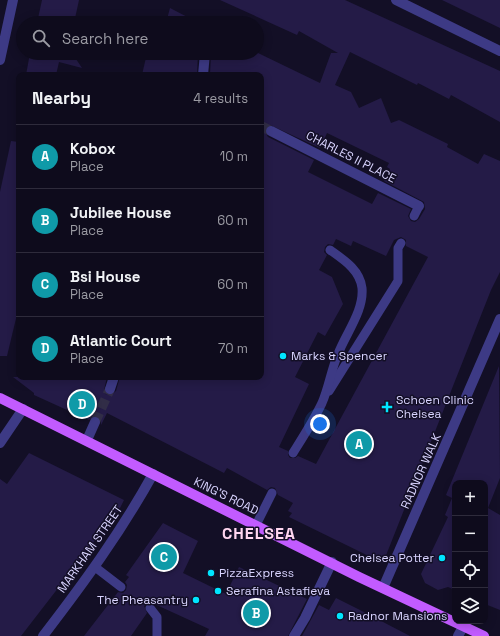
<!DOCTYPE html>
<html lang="en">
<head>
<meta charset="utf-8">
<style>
  body { margin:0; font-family:"Space Grotesk",sans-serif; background:#171425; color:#f1f3f6 }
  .controls { position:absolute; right:12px; bottom:12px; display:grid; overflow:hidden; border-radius:8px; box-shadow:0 2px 10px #0003 }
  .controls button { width:36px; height:36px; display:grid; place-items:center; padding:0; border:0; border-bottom:1px solid #2e2b3b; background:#0e0b1c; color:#f1f3f6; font:20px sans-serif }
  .you { position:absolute; left:320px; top:424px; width:14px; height:14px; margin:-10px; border:3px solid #fff; border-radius:50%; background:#1a73e8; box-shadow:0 0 0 6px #1a73e833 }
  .badge { display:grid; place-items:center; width:26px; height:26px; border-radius:50%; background:#ea580c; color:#fff; font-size:13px; font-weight:700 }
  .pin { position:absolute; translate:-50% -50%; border:2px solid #fff; box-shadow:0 1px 4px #0006 }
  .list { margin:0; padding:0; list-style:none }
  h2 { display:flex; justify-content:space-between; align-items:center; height:52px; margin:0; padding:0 16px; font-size:17px }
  h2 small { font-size:13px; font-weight:400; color:#9b9ba3 }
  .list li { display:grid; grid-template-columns:26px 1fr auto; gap:12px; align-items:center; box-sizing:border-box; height:64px; padding:0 16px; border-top:1px solid #2e2b3b }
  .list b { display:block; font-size:15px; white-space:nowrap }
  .list p { margin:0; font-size:13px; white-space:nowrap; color:#9b9ba3 }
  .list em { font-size:13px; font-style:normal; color:#9b9ba3 }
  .icon { flex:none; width:22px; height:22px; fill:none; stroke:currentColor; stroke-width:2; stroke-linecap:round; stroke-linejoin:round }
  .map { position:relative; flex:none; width:500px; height:636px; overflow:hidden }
  .search { position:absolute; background:#0e0b1c; box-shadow:0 2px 10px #0003; left:16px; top:16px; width:248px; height:44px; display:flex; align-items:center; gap:10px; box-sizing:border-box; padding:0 14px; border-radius:22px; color:#9b9ba3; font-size:15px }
  .panel { position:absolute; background:#0e0b1c; box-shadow:0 2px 10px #0003; left:16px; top:72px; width:248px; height:308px; border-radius:8px }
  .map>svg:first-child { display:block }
  .building { fill:#241b47; fill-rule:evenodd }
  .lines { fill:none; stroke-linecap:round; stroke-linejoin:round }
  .street-tunnel { stroke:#312d47; stroke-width:10; stroke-dasharray:10 5; stroke-linecap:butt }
  .lane { stroke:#3d3a85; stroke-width:9 }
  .street { stroke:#3d3a85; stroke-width:10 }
  .primary { stroke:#c25bff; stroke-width:10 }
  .poi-dot { fill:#00e5ff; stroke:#130f26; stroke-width:1.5 }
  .labels { text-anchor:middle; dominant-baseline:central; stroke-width:3; stroke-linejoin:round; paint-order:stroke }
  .street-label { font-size:12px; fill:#d9d4ff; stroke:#130f26 }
  .poi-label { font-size:12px; fill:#d9d4ff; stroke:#130f26; text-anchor:start }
  .district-label { font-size:16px; font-weight:bold; letter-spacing:1px; fill:#ffd6f0; stroke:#130f26 }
</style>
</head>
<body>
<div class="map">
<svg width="500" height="636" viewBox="0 0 500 636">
  <rect width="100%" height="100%" fill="#130f26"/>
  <!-- building -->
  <g class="building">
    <polygon points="42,0 79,0 74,23 37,23"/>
    <path d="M220 0H345L500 71V122L451 95 449 99 418 83 417 85 350 52 335 85 351 92 359 108 381 98 391 123 399 120 448 144 447 147 478 164 484 154 500 161V272L491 290 383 563 289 517 292 513 288 511 293 503 278 495 275 488 271 487 267 490 227 468 224 473 107 413 101 425V421L98 416H94L89 420 34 395V393L13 377H107L104 390 105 394 111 395 116 391 120 377H261V75H210L211 53H258L320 83 331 53H338L299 31 297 35ZM270 125 320 148 327 133 389 163 387 167 390 169 384 181 424 202 425 209 419 219 415 222 411 221 408 216 411 209 378 193 372 204 308 172 314 160 268 137 265 132V128ZM401 237 406 240V246L428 257 316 464 298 456 295 458H290L288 455V451L279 447 309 384 295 377 318 332 325 336 343 304 332 277 319 270 327 255 324 252 325 247 328 244 333 245 336 239 351 246 353 241 386 256 394 240Z"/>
    <polygon points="442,0 500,0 500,28"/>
    <polygon points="170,8 197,22 197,23 166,23"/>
    <polygon points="30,53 72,53 82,68 59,62 56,75 26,75"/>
    <polygon points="147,53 198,53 197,75 142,75"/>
    <polygon points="11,141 19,142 19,306 7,356 0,356 0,192"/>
    <polygon points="499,366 500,478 488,508 500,515 500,610 485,604 485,483 455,483 455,590 448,587 438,590 425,583 421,574 448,517 445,515 452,498 446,495"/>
    <polygon points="29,453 124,500 118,512 114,512 96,539 21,636 0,636 0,479 7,484"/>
    <polygon points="163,523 198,541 183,573 226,594 239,567 307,599 288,636 205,636 209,629 150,602 144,606 147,613 131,636 84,636 118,592 123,593 126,590 127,585 125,582 129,577 126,575"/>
    <polygon points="336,598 358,609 410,636 302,636 319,605 329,610"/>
  </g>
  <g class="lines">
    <!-- street-tunnel -->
    <g class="street-tunnel">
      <polyline points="261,126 271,131"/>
      <polyline points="95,422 110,389"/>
    </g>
    <!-- lane -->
    <g class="lane">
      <polyline points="414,216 419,206"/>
      <polyline points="329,391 398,281 398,248 401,243"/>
      <path d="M293 453C303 437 314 420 322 403 329 387 331 370 338 354 346 333 364 311 362 288 360 270 344 260 330 250"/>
      <polyline points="256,525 272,493"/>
      <polyline points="95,567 121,587"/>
      <polyline points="150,608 157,617 157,636"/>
    </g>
    <!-- street -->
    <g class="street">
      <polyline points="396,0 500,51"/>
      <polyline points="0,60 13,0"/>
      <polyline points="203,75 205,53"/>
      <polyline points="271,131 419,206"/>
      <polyline points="110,389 114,377"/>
      <polyline points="87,440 95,422"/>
      <polyline points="0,443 23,409"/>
      <polyline points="383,588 500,319"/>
      <path d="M43 636C83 584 121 532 153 474"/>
      <polyline points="294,636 305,618 332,562"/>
      <polyline points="458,636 463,627"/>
    </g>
    <!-- primary -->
    <polyline class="primary" points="0,398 359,577 484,636"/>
  </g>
  <!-- markers -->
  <g class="poi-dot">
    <circle cx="283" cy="356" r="4"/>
    <path d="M385 401h4v4h4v4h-4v4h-4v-4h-4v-4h4z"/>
    <circle cx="442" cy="558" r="4"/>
    <circle cx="211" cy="573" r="4"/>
    <circle cx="218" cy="591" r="4"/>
    <circle cx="196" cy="600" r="4"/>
    <circle cx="340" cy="616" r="4"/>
  </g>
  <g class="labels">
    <!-- street labels -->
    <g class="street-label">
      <text transform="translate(351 157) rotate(27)">CHARLES II PLACE</text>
      <text transform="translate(421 471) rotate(-66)">RADNOR WALK</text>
      <text transform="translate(226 496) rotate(26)">KING'S ROAD</text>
      <text transform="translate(90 549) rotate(-55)">MARKHAM STREET</text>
    </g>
    <!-- poi labels -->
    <g class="poi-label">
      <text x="291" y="356">Marks &amp; Spencer</text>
      <text x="396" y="400">Schoen Clinic<tspan x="396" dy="14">Chelsea</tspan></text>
      <text x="434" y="558" text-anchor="end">Chelsea Potter</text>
      <text x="219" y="573">PizzaExpress</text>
      <text x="226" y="591">Serafina Astafieva</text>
      <text x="188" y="600" text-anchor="end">The Pheasantry</text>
      <text x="348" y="616">Radnor Mansions</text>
    </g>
    <!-- district labels -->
    <g class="district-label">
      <text x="259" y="533">CHELSEA</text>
    </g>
  </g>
</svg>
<div class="controls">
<button>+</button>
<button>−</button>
<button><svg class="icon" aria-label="locate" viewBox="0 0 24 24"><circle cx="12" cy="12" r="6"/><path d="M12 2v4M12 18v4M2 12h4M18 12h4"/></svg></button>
<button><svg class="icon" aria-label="layers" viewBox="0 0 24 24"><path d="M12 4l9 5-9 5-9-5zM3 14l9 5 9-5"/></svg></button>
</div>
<div class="you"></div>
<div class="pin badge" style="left:359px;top:444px;background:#0f9aa8">A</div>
<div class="pin badge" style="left:256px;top:613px;background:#0f9aa8">B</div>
<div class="pin badge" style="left:164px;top:557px;background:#0f9aa8">C</div>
<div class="pin badge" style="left:82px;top:404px;background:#0f9aa8">D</div>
<div class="search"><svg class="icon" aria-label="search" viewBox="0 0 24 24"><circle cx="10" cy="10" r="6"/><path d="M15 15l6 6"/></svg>Search here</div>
<section class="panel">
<h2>Nearby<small>4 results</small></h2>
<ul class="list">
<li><span class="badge" style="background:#0f9aa8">A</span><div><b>Kobox</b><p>Place</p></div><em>10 m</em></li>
<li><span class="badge" style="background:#0f9aa8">B</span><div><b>Jubilee House</b><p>Place</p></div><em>60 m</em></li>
<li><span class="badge" style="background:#0f9aa8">C</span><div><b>Bsi House</b><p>Place</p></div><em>60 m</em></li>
<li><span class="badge" style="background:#0f9aa8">D</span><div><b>Atlantic Court</b><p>Place</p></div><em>70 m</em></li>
</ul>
</section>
</div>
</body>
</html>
